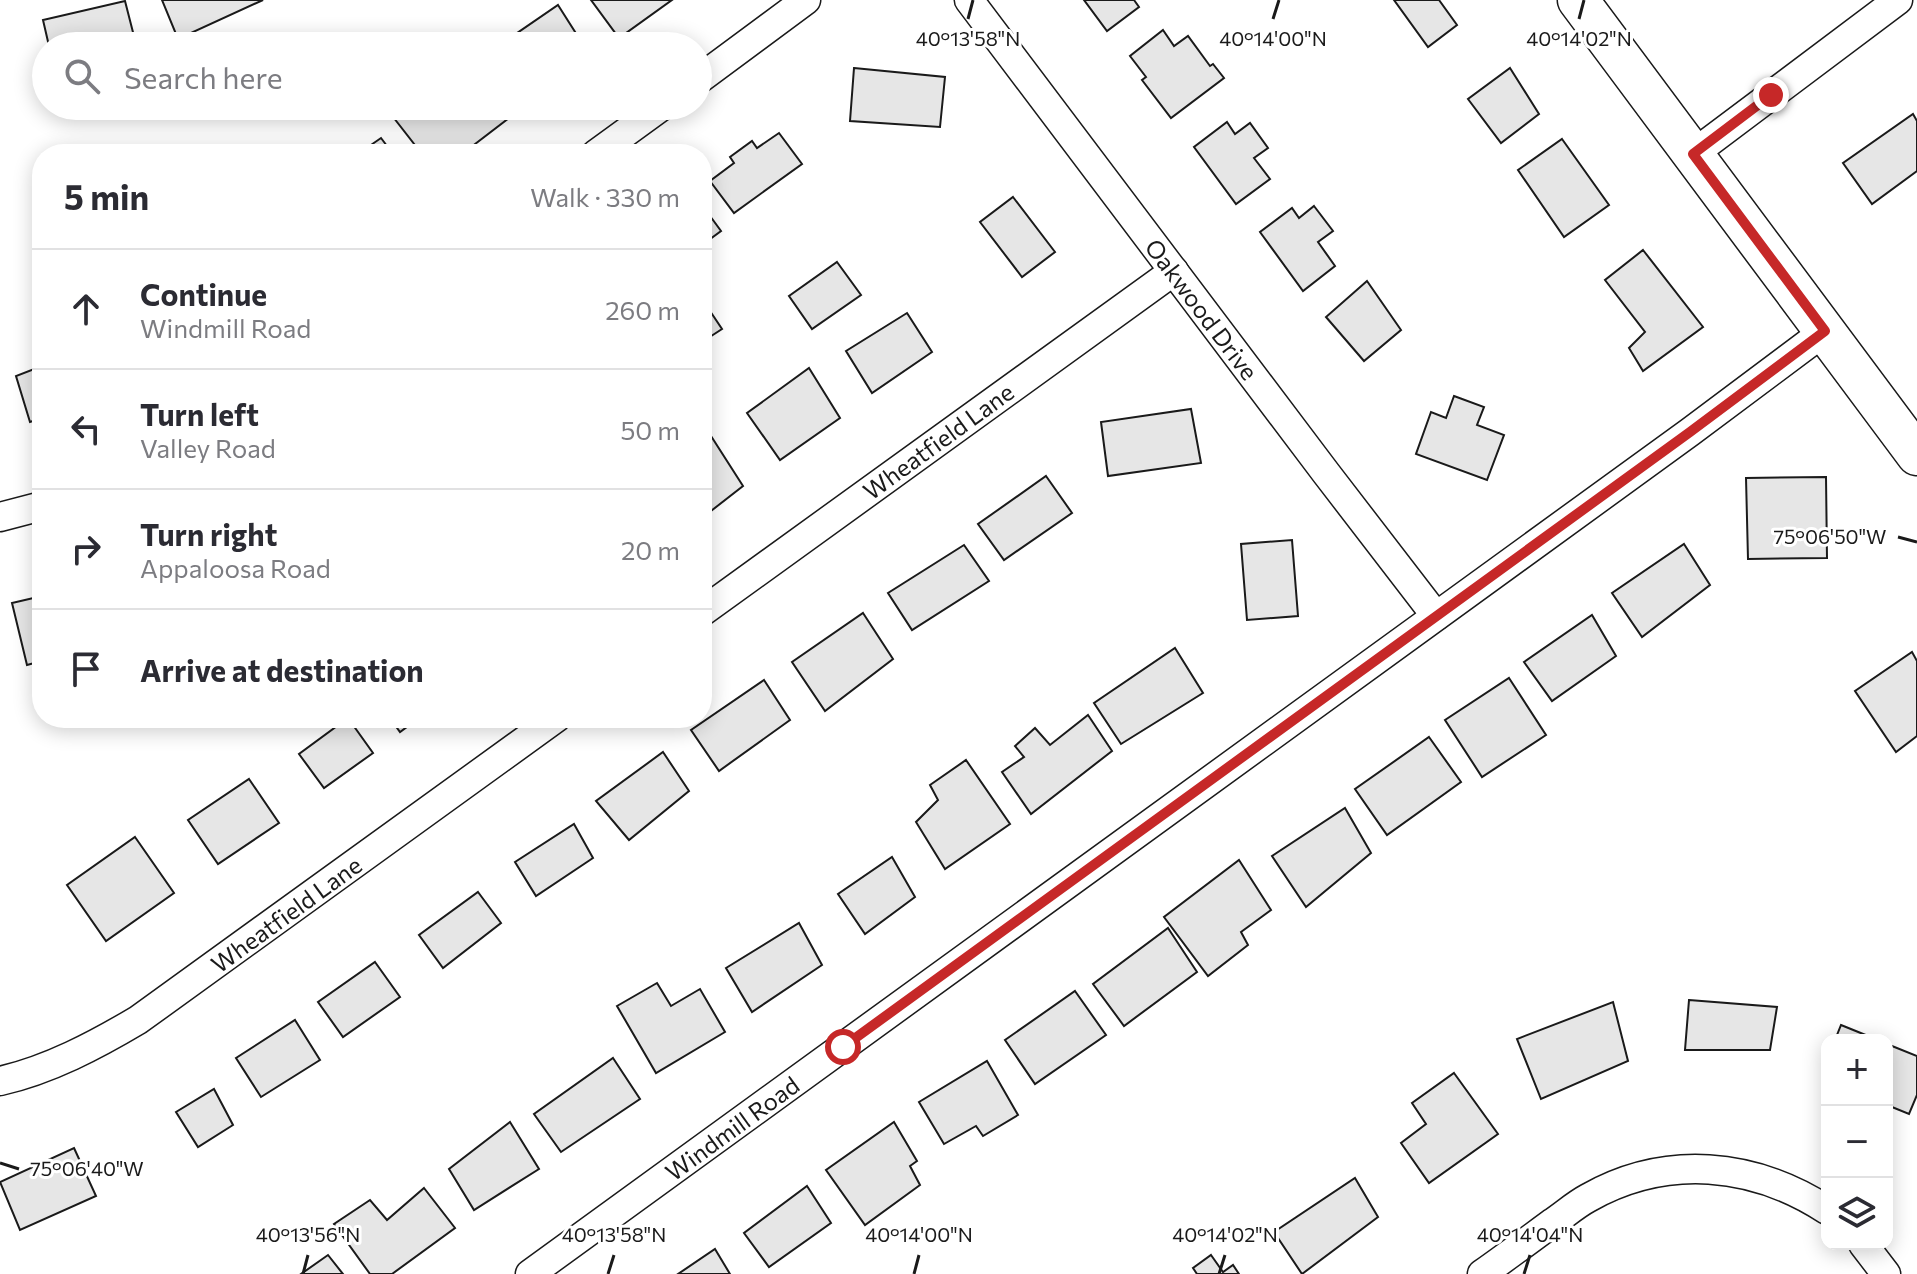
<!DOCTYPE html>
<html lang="en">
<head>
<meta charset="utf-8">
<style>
  body { margin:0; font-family:Commissioner,sans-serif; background:#f2f2f3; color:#2b2b33 }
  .controls { position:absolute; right:24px; bottom:24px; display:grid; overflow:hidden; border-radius:16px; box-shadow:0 4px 20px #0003 }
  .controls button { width:72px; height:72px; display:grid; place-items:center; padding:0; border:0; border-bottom:2px solid #e1e1e2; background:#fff; color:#2b2b33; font:40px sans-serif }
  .stop { position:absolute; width:24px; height:24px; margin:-18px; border:6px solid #c62828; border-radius:50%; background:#fff }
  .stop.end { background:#c62828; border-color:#fff; box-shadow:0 2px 8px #0008 }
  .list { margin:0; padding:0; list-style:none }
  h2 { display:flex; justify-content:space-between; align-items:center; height:104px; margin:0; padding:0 32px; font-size:34px }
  h2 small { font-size:26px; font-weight:400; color:#7c7c81 }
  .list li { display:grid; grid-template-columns:52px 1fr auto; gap:24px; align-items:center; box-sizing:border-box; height:120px; padding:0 32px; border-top:2px solid #e1e1e2 }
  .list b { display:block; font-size:30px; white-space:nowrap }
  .list p { margin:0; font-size:26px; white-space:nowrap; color:#7c7c81 }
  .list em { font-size:26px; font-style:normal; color:#7c7c81 }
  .icon { flex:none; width:44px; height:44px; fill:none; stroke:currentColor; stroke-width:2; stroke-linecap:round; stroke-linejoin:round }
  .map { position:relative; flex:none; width:1917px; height:1274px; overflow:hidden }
  .search { position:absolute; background:#fff; box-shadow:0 4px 20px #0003; left:32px; top:32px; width:680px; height:88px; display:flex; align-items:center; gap:20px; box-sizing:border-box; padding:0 28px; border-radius:44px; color:#7c7c81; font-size:30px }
  .panel { position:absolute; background:#fff; box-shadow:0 4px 20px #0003; left:32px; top:144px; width:680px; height:584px; border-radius:32px }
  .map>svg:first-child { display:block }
  .building { fill:#e6e6e6; stroke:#1a1a1a; stroke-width:2 }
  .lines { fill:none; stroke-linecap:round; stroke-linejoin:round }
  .street-casing { stroke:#1a1a1a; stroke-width:31 }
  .secondary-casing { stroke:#1a1a1a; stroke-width:43 }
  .street { stroke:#fff; stroke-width:28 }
  .secondary { stroke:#fff; stroke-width:40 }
  .route { stroke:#c62828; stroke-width:10 }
  .ticks { fill:none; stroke:#1a1a1a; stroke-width:3 }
  .labels { text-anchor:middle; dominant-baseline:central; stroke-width:6; stroke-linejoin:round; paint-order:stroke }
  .street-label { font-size:24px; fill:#1a1a1a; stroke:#fff }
  .ticks-label { font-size:20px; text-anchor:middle; fill:#1a1a1a; stroke:#fff; stroke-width:6; stroke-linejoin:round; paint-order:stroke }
</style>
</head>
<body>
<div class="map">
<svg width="1917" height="1274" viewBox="0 0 1917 1274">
  <rect width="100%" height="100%" fill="#fff"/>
  <!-- building -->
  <g class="building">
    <polygon points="162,0 263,0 178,39"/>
    <polygon points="591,0 672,0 619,38"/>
    <polygon points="1084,0 1134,0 1139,7 1107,31"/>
    <polygon points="1394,0 1439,0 1457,25 1428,47"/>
    <polygon points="125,1 136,44 129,46 49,46 43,20"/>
    <polygon points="558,5 584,46 498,46"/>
    <polygon points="1163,30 1174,46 1188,36 1210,66 1213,64 1224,78 1171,118 1142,80 1146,77 1130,56"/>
    <polygon points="854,68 945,77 940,127 850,121"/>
    <polygon points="1510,68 1539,114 1501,143 1468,99"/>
    <polygon points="399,106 514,106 518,111 462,154 422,154 390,113"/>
    <polygon points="1913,114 1917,121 1917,171 1872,204 1843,163"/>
    <polygon points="1227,122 1235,134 1250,123 1268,148 1254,158 1270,179 1236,204 1194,147"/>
    <polygon points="779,133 802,164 734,213 710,181 734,163 730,157 752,141 757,148"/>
    <polygon points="381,138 393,154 358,154"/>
    <polygon points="1562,139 1609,205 1564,237 1518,170"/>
    <polygon points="1013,197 1055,252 1022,277 980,222"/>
    <polygon points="702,205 721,231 702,245"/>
    <polygon points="1314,206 1333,231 1318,242 1335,266 1303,291 1260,232 1292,208 1299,218"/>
    <polygon points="1643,250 1703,327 1643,371 1629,348 1645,332 1605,280"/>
    <polygon points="837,262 861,295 812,329 789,296"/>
    <polygon points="1367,281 1401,330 1364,361 1326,317"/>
    <polygon points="702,299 722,329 702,342"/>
    <polygon points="907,313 932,352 872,393 846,351"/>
    <polygon points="42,366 42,418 30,422 16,376"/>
    <polygon points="809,368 840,418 780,460 747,413"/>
    <polygon points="1454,396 1484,407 1477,425 1504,435 1487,480 1416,454 1431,412 1446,418"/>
    <polygon points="1191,409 1201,463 1108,476 1101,422"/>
    <polygon points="711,436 743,486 702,518 702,440"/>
    <polygon points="1046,476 1072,513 1004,560 978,524"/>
    <polygon points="1826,477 1827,558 1748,559 1746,478"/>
    <polygon points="1292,540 1298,616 1247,620 1241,544"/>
    <polygon points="1684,544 1710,585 1642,637 1612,593"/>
    <polygon points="964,545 989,581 912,630 888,593"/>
    <polygon points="42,596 42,661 27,665 12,603"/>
    <polygon points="863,613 893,659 825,711 792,662"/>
    <polygon points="1592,615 1616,656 1552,701 1524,662"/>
    <polygon points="1175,648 1203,693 1121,744 1094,703"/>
    <polygon points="1912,652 1917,661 1917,736 1896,752 1855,691"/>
    <polygon points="1509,678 1546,735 1482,777 1445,720"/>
    <polygon points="764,680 790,720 719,771 691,730"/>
    <polygon points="1088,715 1112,751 1031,814 1002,772 1024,757 1015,746 1035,728 1050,745"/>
    <polygon points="348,718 373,753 324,788 299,754"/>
    <polygon points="390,718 419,718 400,732"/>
    <polygon points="1429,737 1461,782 1387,835 1355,789"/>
    <polygon points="663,752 689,791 629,840 596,801"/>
    <polygon points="966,760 1010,824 945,869 916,822 938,800 930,785"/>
    <polygon points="249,779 279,823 218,864 188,820"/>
    <polygon points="1345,808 1371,853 1306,907 1272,856"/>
    <polygon points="574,824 593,858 536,896 515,862"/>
    <polygon points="135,837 174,893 106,941 67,885"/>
    <polygon points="892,857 915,897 865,934 838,894"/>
    <polygon points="1239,860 1271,910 1241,932 1248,945 1208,976 1164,917"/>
    <polygon points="478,892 501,923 443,968 419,935"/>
    <polygon points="799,923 822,965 752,1012 726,968"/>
    <polygon points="1168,928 1197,972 1124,1026 1093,984"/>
    <polygon points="375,962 400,997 343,1037 318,1002"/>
    <polygon points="657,983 671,1006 700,989 725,1032 656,1073 617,1006"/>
    <polygon points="1075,991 1106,1035 1035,1084 1005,1040"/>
    <polygon points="1689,1000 1777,1007 1770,1050 1685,1050"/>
    <polygon points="1613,1002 1628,1061 1541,1099 1517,1039"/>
    <polygon points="295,1020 320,1060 261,1097 236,1058"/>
    <polygon points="1841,1025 1878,1040 1835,1040"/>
    <polygon points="1887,1044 1917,1056 1917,1095 1909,1114 1887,1105"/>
    <polygon points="613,1058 640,1099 561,1152 534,1114"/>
    <polygon points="987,1061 1018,1115 983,1136 976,1126 944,1144 919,1102"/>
    <polygon points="1454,1073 1498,1134 1429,1183 1401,1143 1426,1124 1412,1103"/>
    <polygon points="214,1089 233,1125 198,1147 176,1112"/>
    <polygon points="510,1122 539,1169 474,1210 449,1169"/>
    <polygon points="894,1122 917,1161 910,1166 920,1185 865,1225 826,1170"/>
    <polygon points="74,1148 96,1196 20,1230 0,1182"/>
    <polygon points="1355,1178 1378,1217 1302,1274 1274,1232"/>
    <polygon points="807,1186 831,1223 769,1267 744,1233"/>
    <polygon points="424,1188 455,1228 392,1274 370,1274 334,1224 370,1200 387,1220"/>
    <polygon points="715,1249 730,1274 678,1274"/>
    <polygon points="328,1255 343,1274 301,1274"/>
    <polygon points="1211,1255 1223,1272 1233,1265 1239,1274 1197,1274 1193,1268"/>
  </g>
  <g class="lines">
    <defs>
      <g id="street">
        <polyline points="969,0 1326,473 1436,616"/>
        <polyline points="698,80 806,0"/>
        <polyline points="596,154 662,106"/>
        <polyline points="1693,154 1898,0"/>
        <polyline points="0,517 42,506"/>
        <polyline points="702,612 1174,271"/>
        <path d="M0 1081C49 1070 96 1045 138 1020L556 718"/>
        <polyline points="1863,1244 1886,1274"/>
        <polyline points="530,1274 1690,432 1825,331"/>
        <path d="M1482 1274C1506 1257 1529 1240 1552 1223 1564 1215 1575 1205 1588 1198 1666 1154 1753 1162 1827 1210"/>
      </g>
      <polyline id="secondary" points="1578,0 1917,455"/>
    </defs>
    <!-- street casing -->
    <use href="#street" class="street-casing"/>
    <!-- secondary casing -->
    <use href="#secondary" class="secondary-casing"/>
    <!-- street -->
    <use href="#street" class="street"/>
    <!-- secondary -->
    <use href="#secondary" class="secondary"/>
  </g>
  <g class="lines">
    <!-- route -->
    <polyline class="route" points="843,1047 1690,432 1825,331 1693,154 1771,95"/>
  </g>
  <!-- ticks -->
  <path class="ticks" d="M968 19 973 0M1273 19 1279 0M1579 19 1584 0M1898 537 1917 542M0 1163 19 1169M303 1274 308 1255M608 1274 614 1255M914 1274 919 1255M1219 1274 1225 1255M1524 1274 1530 1255"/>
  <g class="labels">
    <!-- street labels -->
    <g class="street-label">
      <text transform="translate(1202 309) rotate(53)">Oakwood Drive</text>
      <text transform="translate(938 441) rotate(-36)">Wheatfield Lane</text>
      <text transform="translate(286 914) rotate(-36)">Wheatfield Lane</text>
      <text transform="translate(732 1128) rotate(-36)">Windmill Road</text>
    </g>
  </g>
  <g class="ticks-label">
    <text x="968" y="46">40°13'58"N</text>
    <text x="1273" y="46">40°14'00"N</text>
    <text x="1579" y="46">40°14'02"N</text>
    <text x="1830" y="544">75°06'50"W</text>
    <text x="87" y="1176">75°06'40"W</text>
    <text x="308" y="1242">40°13'56"N</text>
    <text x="614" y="1242">40°13'58"N</text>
    <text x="919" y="1242">40°14'00"N</text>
    <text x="1225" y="1242">40°14'02"N</text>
    <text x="1530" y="1242">40°14'04"N</text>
  </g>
</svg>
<div class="controls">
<button>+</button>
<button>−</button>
<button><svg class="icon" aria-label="layers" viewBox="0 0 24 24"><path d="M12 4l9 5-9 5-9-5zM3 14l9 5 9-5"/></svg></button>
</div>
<div class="stop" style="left:843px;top:1047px"></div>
<div class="stop end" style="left:1771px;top:95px"></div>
<div class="search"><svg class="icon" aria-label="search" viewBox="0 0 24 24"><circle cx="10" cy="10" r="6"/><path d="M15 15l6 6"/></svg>Search here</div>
<section class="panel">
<h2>5 min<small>Walk · 330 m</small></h2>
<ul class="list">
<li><svg class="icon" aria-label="ahead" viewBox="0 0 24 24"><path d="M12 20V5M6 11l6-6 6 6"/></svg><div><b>Continue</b><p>Windmill Road</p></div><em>260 m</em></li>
<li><svg class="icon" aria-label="left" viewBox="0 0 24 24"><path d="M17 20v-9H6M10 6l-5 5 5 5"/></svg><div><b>Turn left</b><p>Valley Road</p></div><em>50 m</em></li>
<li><svg class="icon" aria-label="right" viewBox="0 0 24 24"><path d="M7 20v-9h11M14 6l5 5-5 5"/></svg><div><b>Turn right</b><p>Appaloosa Road</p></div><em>20 m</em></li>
<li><svg class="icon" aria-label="arrive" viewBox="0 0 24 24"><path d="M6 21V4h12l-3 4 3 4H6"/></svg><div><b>Arrive at destination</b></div></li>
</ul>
</section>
</div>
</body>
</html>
